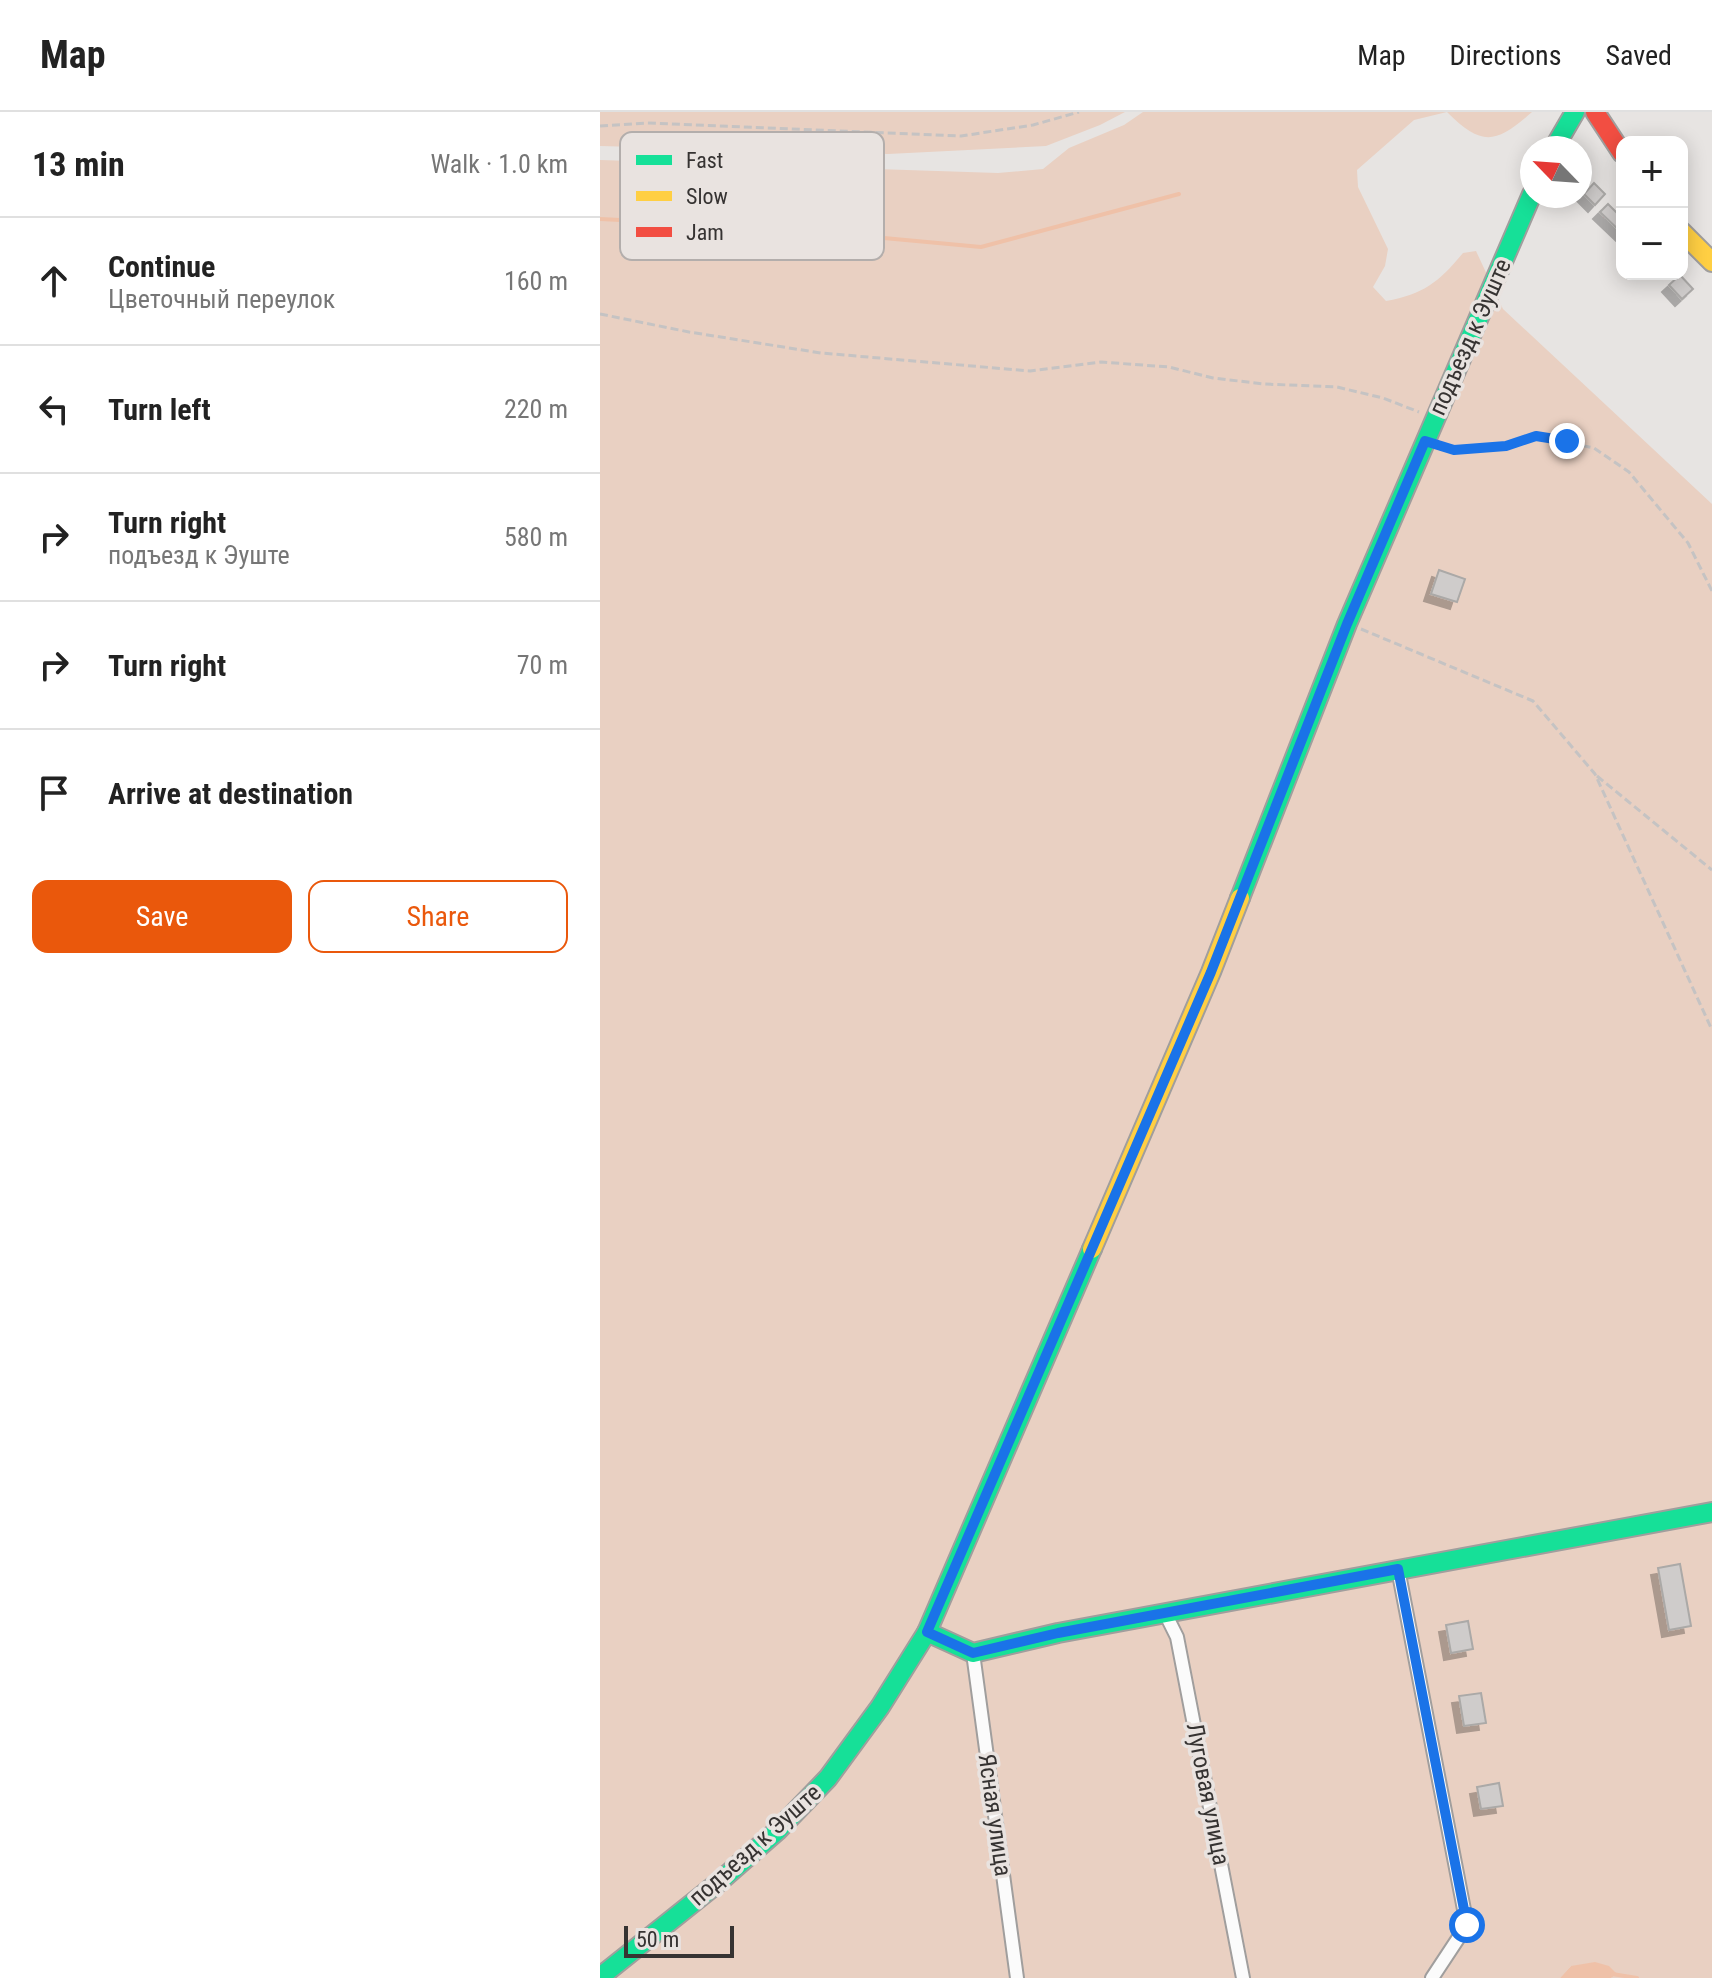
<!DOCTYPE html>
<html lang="en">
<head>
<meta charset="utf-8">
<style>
  body { margin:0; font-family:"Roboto Condensed",sans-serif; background:#f2f2f2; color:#222 }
  .controls { position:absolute; right:24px; top:24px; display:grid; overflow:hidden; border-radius:16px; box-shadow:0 4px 20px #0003 }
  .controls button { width:72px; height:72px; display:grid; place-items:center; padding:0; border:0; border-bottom:2px solid #e0e0e0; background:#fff; color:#222; font:40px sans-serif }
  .compass { position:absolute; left:920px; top:24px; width:72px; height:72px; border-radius:50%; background:#fff; box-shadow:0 4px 20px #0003; rotate:295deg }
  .scale { position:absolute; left:24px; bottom:20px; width:110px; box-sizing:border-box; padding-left:8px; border:4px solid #363332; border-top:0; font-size:22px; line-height:28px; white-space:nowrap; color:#363332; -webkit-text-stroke:6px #e9e3e0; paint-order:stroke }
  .stop { position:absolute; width:24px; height:24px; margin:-18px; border:6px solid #1a73e8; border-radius:50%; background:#fff }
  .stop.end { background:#1a73e8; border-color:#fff; box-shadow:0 2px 8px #0008 }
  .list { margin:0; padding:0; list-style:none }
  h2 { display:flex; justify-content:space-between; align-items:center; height:104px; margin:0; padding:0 32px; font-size:34px }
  h2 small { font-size:26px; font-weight:400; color:#767676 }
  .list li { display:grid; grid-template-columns:52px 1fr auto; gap:24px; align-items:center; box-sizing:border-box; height:128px; padding:0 32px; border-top:2px solid #e0e0e0 }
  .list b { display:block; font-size:30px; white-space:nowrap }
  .list p { margin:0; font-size:26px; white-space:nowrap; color:#767676 }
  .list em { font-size:26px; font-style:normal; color:#767676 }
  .actions { display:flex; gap:16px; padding:24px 32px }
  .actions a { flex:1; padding:18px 0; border:2px solid #ea580c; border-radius:16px; text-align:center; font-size:28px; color:#ea580c }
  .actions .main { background:#ea580c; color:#fff }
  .icon { flex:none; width:44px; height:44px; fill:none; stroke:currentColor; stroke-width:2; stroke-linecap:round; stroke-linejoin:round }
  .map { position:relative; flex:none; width:1112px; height:1866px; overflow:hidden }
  header { display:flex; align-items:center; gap:48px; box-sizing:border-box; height:112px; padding:0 40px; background:#fff; border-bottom:2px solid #e0e0e0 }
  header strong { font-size:38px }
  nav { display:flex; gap:44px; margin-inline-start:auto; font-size:28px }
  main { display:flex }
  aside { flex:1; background:#fff }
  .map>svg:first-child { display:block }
  .green { fill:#e9d0c2 }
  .water { fill:#efc1a8 }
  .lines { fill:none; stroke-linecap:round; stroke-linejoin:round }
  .stream { stroke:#efc1a8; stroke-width:4 }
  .building { fill:#cfcccb; stroke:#aba9a7; stroke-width:2; filter:url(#shadow) }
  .street-casing { stroke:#a09e9d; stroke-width:16 }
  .fast-casing { stroke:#a09e9d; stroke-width:22 }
  .slow-casing { stroke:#a09e9d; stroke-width:22 }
  .jam-casing { stroke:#a09e9d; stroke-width:22 }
  .path { stroke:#c5c3c3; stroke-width:3; stroke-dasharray:8 4; stroke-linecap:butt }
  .street { stroke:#fbfbfb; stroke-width:12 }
  .fast { stroke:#16e098; stroke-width:18 }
  .slow { stroke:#ffcf43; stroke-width:18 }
  .jam { stroke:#f24e42; stroke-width:18 }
  .route { stroke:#1a73e8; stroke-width:10 }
  .labels { text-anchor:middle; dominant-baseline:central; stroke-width:7; stroke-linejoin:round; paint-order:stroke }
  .street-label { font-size:24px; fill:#363332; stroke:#e9e3e0 }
  .key { fill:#e9e3e0; stroke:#b3aeac; stroke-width:2 }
  .key-label { font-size:22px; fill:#363332 }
</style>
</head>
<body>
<header>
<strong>Map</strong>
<nav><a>Map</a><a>Directions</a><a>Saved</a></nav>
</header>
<main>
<aside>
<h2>13 min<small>Walk · 1.0 km</small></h2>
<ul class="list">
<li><svg class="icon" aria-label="ahead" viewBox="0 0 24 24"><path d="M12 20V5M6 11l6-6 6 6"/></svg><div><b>Continue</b><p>Цветочный переулок</p></div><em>160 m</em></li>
<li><svg class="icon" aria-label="left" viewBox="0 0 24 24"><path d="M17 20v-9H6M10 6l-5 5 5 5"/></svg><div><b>Turn left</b></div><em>220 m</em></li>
<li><svg class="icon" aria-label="right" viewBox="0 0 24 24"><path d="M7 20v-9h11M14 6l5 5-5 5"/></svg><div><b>Turn right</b><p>подъезд к Эуште</p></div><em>580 m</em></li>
<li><svg class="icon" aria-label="right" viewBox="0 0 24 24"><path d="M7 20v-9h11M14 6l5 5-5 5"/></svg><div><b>Turn right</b></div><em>70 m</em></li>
<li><svg class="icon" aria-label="arrive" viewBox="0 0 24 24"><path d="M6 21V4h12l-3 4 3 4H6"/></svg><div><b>Arrive at destination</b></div></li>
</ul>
<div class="actions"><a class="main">Save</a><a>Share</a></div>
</aside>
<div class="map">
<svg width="1112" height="1866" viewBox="0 0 1112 1866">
  <defs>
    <filter id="shadow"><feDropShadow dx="-7" dy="7" stdDeviation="0" flood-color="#0004"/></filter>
  </defs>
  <rect width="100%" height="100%" fill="#e7e4e2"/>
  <!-- green -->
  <g class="green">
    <polygon points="0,0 525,0 500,13 446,34 288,42 0,34"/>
    <path d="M543 0H932C896 32 882 35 847 0L814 8 757 58 758 75 788 137 785 154 773 175 786 189C824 182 839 170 863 141L876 139 903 197 1112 392V1866H1011L1017 1862 971 1854 960 1866H0V48L398 61 443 57 469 36 524 13Z"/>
  </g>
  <!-- water -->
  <polygon class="water" points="995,1850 1009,1854 1017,1862 1011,1866 960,1866 971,1854"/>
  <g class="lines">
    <!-- stream -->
    <g class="stream">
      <polyline points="0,107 165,115 381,135 579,82"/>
      <polyline points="1012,1862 1037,1866"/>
    </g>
  </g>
  <!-- building -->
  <g class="building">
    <polygon points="994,71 1005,82 995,93 984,82"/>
    <polygon points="1008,92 1022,106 1022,121 1000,100"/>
    <polygon points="1080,163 1093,177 1082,187 1069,173"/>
    <polygon points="839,458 865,467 857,490 831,482"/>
    <polygon points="1080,1452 1091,1514 1069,1518 1058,1456"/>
    <polygon points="868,1509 873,1537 851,1541 846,1513"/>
    <polygon points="881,1581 886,1611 864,1614 859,1584"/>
    <polygon points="899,1671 903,1694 881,1697 877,1675"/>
  </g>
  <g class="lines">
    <defs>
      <g id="street">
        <polyline points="798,1457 867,1813 832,1866"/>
        <polyline points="565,1501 577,1525 643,1866"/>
        <polyline points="373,1541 417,1866"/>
      </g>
      <g id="fast">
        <polyline points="954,36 975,0"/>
        <polyline points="640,786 747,512 932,82"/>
        <polyline points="327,1520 373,1541 458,1521 1112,1400"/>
        <polyline points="0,1865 119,1770 177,1719 228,1666 280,1595 327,1520 492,1137"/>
      </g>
      <g id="slow">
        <polyline points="1082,120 1112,150"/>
        <polyline points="492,1137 611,860 640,786"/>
      </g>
      <polyline id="jam" points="995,0 1022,41"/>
    </defs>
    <!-- street casing -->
    <use href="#street" class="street-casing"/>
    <!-- fast casing -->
    <use href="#fast" class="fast-casing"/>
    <!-- slow casing -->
    <use href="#slow" class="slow-casing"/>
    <!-- jam casing -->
    <use href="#jam" class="jam-casing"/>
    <!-- path -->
    <g class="path">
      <polyline points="0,14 47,11 361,24 433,13 479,0"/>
      <polyline points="0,202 89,220 221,241 430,259 501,250 569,255 613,266 664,272 737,275 783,286 819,300"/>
      <polyline points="842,334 854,338 906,334 936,324 994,336 1029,360 1088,431 1112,479"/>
      <polyline points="761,517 933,589 995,662 1112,918"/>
      <polyline points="997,664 1112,758"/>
    </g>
    <!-- street -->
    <use href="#street" class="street"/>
    <!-- fast -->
    <use href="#fast" class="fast"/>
    <!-- slow -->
    <use href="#slow" class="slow"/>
    <!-- jam -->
    <use href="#jam" class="jam"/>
  </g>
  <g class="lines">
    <!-- route -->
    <polyline class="route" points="867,1813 798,1457 458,1521 373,1541 327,1520 611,860 747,512 825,329 854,338 906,334 936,324 967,329"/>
  </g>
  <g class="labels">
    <!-- street labels -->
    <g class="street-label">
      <text transform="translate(870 225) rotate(-66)">подъезд к Эуште</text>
      <text transform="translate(608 1682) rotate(79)">Луговая улица</text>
      <text transform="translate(395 1703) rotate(82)">Ясная улица</text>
      <text transform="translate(155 1733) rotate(-42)">подъезд к Эуште</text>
    </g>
  </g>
  <!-- legend -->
  <rect x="20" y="20" width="264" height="128" rx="12" class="key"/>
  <rect x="36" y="43" width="36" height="10" fill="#16e098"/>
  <rect x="36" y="79" width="36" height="10" fill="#ffcf43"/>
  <rect x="36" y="115" width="36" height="10" fill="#f24e42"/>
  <g class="key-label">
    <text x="86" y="56">Fast</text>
    <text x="86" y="92">Slow</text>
    <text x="86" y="128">Jam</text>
  </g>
</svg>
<div class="controls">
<button>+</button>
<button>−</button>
</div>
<svg class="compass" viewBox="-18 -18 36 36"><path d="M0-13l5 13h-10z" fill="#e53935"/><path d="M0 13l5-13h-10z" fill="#767676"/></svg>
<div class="scale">50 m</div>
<div class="stop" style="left:867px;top:1813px"></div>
<div class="stop end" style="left:967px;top:329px"></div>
</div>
</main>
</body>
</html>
